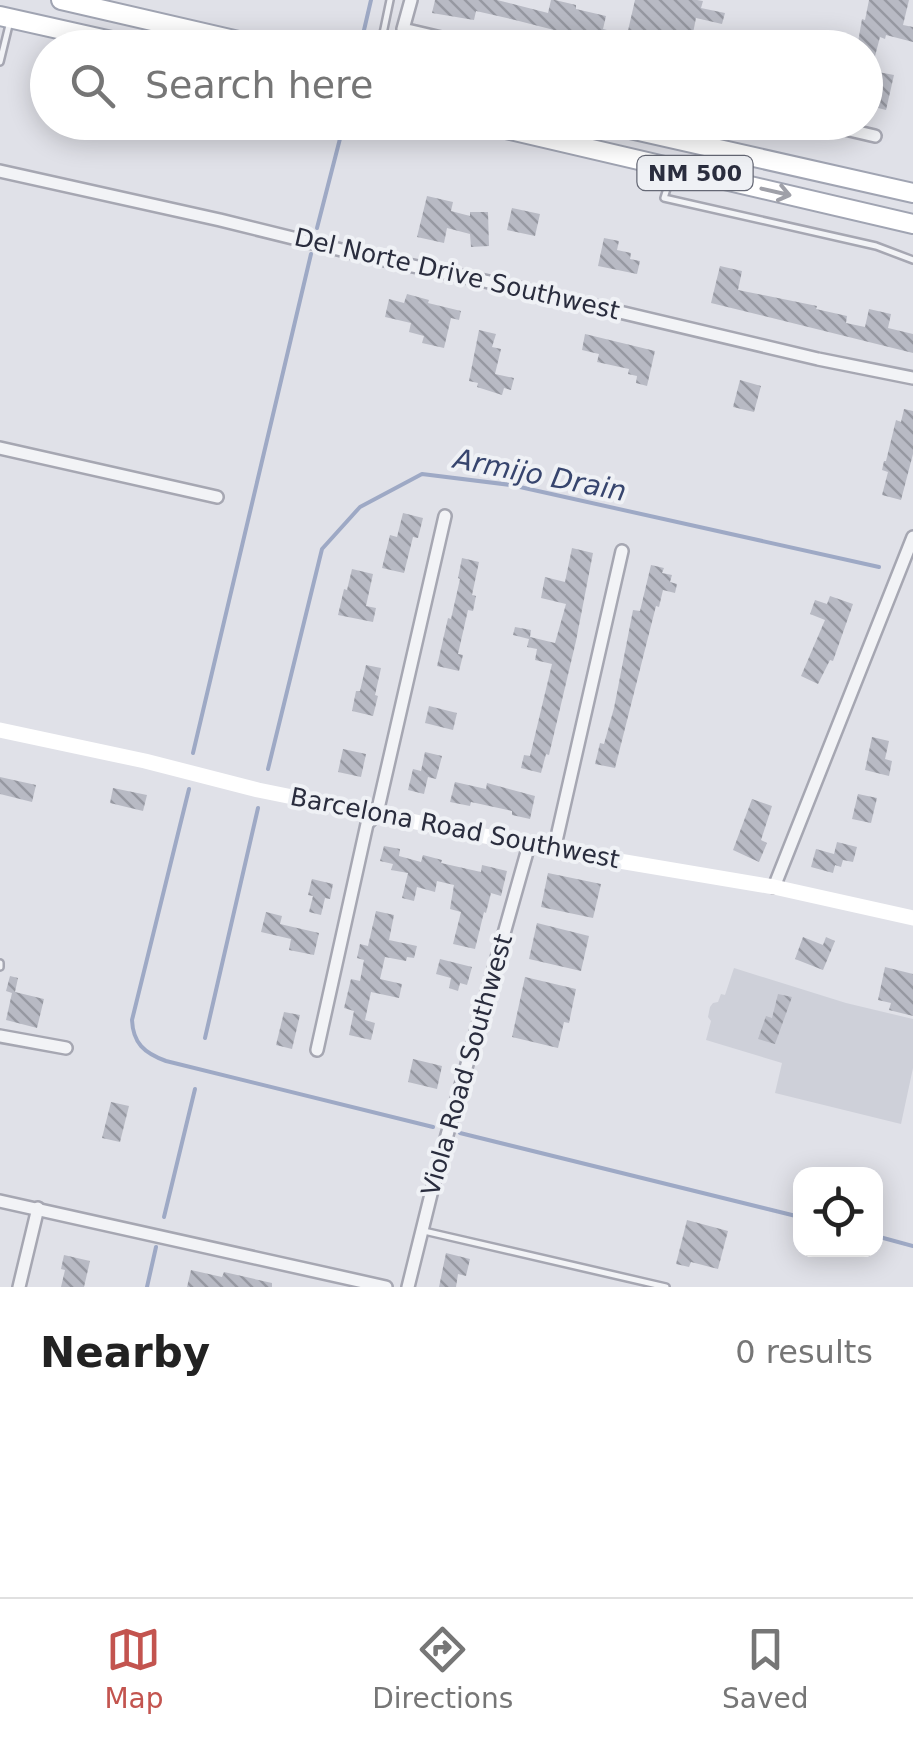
<!DOCTYPE html>
<html lang="en">
<head>
<meta charset="utf-8">
<style>
  body { margin:0; font-family:"DejaVu Sans",sans-serif; background:#f6f6f6; color:#222 }
  .controls { position:absolute; right:30px; bottom:30px; display:grid; overflow:hidden; border-radius:20px; box-shadow:0 5px 25px #0003 }
  .controls button { width:90px; height:90px; display:grid; place-items:center; padding:0; border:0; border-bottom:2px solid #e0e0e0; background:#fff; color:#222; font:50px sans-serif }
  .list { margin:0; padding:0; list-style:none }
  h2 { display:flex; justify-content:space-between; align-items:center; height:130px; margin:0; padding:0 40px; font-size:42px }
  h2 small { font-size:32px; font-weight:400; color:#767676 }
  .icon { flex:none; width:55px; height:55px; fill:none; stroke:currentColor; stroke-width:2; stroke-linecap:round; stroke-linejoin:round }
  .map { position:relative; flex:none; width:913px; height:1287px; overflow:hidden }
  .search { position:absolute; background:#fff; box-shadow:0 5px 25px #0003; left:30px; right:30px; top:30px; height:110px; display:flex; align-items:center; gap:25px; box-sizing:border-box; padding:0 35px; border-radius:55px; color:#767676; font-size:38px }
  .sheet { height:310px; background:#fff }
  nav { display:flex; justify-content:space-around; align-items:center; box-sizing:border-box; height:140px; border-top:2px solid #e0e0e0; background:#fff; font-size:28px; color:#767676 }
  nav a { display:grid; justify-items:center; gap:5px }
  nav .on { color:#c3544f }
  .map>svg:first-child { display:block }
  .built { fill:#ced0d9 }
  .lines { fill:none; stroke-linecap:round; stroke-linejoin:round }
  .stream { stroke:#9ea9c5; stroke-width:4 }
  .building { fill:url(#building-back-hatch) }
  .lane-casing { stroke:#a6a7b2; stroke-width:10 }
  .street-casing { stroke:#a6a7b2; stroke-width:16 }
  .primary-casing { stroke:#a0a4b2; stroke-width:22 }
  .lane { stroke:#f2f3f6; stroke-width:5 }
  .street { stroke:#f2f3f6; stroke-width:11 }
  .secondary { stroke:#fff; stroke-width:15 }
  .primary { stroke:#fff; stroke-width:18 }
  .oneway { stroke:#9fa0a8 }
  .labels { text-anchor:middle; dominant-baseline:central; stroke-width:8; stroke-linejoin:round; paint-order:stroke }
  .shield { fill:#eff1f5; stroke:#656875; stroke-width:2.5 }
  .shield-label { font-size:22px; font-weight:bold; fill:#2a2d3e }
  .street-label { font-size:25px; fill:#2a2d3e; stroke:#eff1f5 }
  .water-label { font-size:28px; font-style:italic; fill:#37456e; stroke:#eff1f5 }
</style>
</head>
<body>
<div class="map">
<svg width="913" height="1287" viewBox="0 0 913 1287">
  <defs>
    <pattern id="building-back-hatch" width="6" height="6" patternUnits="userSpaceOnUse" patternTransform="scale(2.5)"><rect width="6" height="6" fill="#b8bac4"/><path d="M-1 5l2 2M0 0l6 6M5-1l2 2" fill="none" stroke="#9698a1"/></pattern>
  </defs>
  <rect width="100%" height="100%" fill="#e0e1e8"/>
  <!-- built -->
  <polygon class="built" points="734,968 846,1003 913,1019 913,1068 901,1124 775,1093 782,1063 706,1040 711,1021 708,1017 710,1007 713,1003 718,1002 721,994 725,995"/>
  <g class="lines">
    <!-- stream -->
    <g class="stream">
      <polyline points="361,43 371,0"/>
      <polyline points="317,228 343,127"/>
      <polyline points="193,753 311,254"/>
      <polyline points="268,769 322,549 360,507 422,474 511,485 879,567"/>
      <path d="M189 789 132 1020C133 1043 144 1053 166 1061L433 1127"/>
      <polyline points="205,1038 258,808"/>
      <polyline points="460,1133 800,1217"/>
      <polyline points="164,1217 195,1089"/>
      <polyline points="876,1236 913,1246"/>
      <polyline points="147,1287 156,1247"/>
    </g>
  </g>
  <!-- building -->
  <g class="building">
    <polygon points="435,0 497,0 548,13 551,0 555,0 576,5 576,9 606,16 603,29 627,35 635,0 697,0 703,1 701,8 725,13 722,24 696,18 690,48 660,45 659,48 610,48 569,37 567,47 551,43 554,30 515,20 476,11 474,20 432,13"/>
    <polygon points="869,0 909,0 903,25 913,27 913,42 886,35 885,39 880,37 874,60 866,58 866,48 857,48 862,19 865,20"/>
    <polygon points="873,71 894,75 886,110 866,105 866,80 871,81"/>
    <polygon points="427,196 453,202 451,211 470,216 470,212 488,212 489,246 471,247 470,234 447,228 444,243 417,237"/>
    <polygon points="512,208 540,214 535,236 507,230"/>
    <polygon points="604,238 619,241 617,250 631,253 630,259 640,261 637,274 598,266"/>
    <polygon points="720,266 742,271 738,290 817,306 816,309 847,316 846,323 865,327 869,309 891,314 888,328 913,334 913,353 711,303"/>
    <polygon points="407,294 429,300 428,303 461,311 459,320 451,318 444,348 422,343 424,336 409,332 411,323 385,317 389,299 404,303"/>
    <polygon points="479,330 496,334 492,347 501,349 495,374 514,378 511,390 504,388 502,395 477,387 478,383 469,381"/>
    <polygon points="585,334 655,351 647,386 636,383 637,376 628,374 629,369 597,362 599,354 582,350"/>
    <polygon points="740,380 761,386 754,412 733,407"/>
    <polygon points="904,409 913,411 913,454 901,500 882,495 888,472 882,470 884,461 886,461 896,420 901,422"/>
    <polygon points="403,513 423,518 418,538 413,537 404,573 382,568 390,535 397,537"/>
    <polygon points="572,548 593,553 576,641 549,755 546,754 541,773 521,768 524,755 530,756 552,664 535,660 537,649 527,647 529,639 513,635 515,627 531,630 530,637 555,643 566,604 541,598 545,577 565,582"/>
    <polygon points="462,558 479,562 472,595 476,596 473,611 468,610 458,654 463,655 459,671 437,666 448,618 451,619 460,579 458,578"/>
    <polygon points="651,565 664,568 662,573 672,575 670,582 677,584 675,593 663,590 659,607 656,606 615,768 595,764 600,743 604,744 614,708 633,610 640,611"/>
    <polygon points="352,569 373,574 366,606 376,608 373,622 338,615 344,589 347,590"/>
    <polygon points="830,596 853,604 833,661 830,660 818,684 801,676 825,620 810,614 815,600 827,604"/>
    <polygon points="366,665 381,668 375,695 378,696 373,716 352,711 356,691 360,691"/>
    <polygon points="429,706 457,713 453,730 425,723"/>
    <polygon points="872,737 889,741 885,759 892,761 889,776 865,770"/>
    <polygon points="343,749 366,754 361,777 338,772"/>
    <polygon points="425,752 442,756 436,779 428,777 424,794 408,790 413,769 421,771"/>
    <polygon points="0,777 36,785 32,802 0,794"/>
    <polygon points="455,782 486,789 487,783 535,796 530,819 512,815 512,811 471,802 470,806 450,802"/>
    <polygon points="113,788 147,795 143,811 110,803"/>
    <polygon points="858,794 877,798 871,823 852,819"/>
    <polygon points="752,799 772,806 761,840 767,843 759,862 733,850"/>
    <polygon points="837,842 857,847 853,862 843,860 841,867 835,865 833,873 811,867 816,849 834,854"/>
    <polygon points="384,846 400,849 399,856 421,862 423,855 442,860 441,863 481,872 482,865 507,871 501,896 491,893 486,913 484,912 475,949 453,944 461,912 450,909 454,885 437,881 435,892 417,887 414,901 402,898 408,873 391,870 393,864 380,861"/>
    <polygon points="548,873 601,884 593,918 541,907"/>
    <polygon points="312,879 333,884 330,899 325,898 321,915 309,912 313,896 308,895"/>
    <polygon points="376,911 394,915 389,940 417,946 414,958 407,957 406,961 385,957 380,979 402,984 399,998 371,992 365,1020 375,1023 371,1040 349,1035 354,1011 344,1008 351,979 360,981 364,960 357,958 360,944 368,946"/>
    <polygon points="266,912 282,916 280,924 319,933 314,955 289,950 291,939 261,932"/>
    <polygon points="537,923 589,936 581,971 529,959"/>
    <polygon points="803,937 823,945 826,937 835,941 823,970 795,959"/>
    <polygon points="440,959 472,967 467,985 460,983 458,991 449,988 451,978 436,974"/>
    <polygon points="885,967 913,974 913,1016 889,1010 891,1003 878,1000"/>
    <polygon points="10,976 18,978 15,992 44,999 37,1028 6,1020 12,993 6,991"/>
    <polygon points="525,977 576,989 569,1023 564,1022 558,1048 512,1037"/>
    <polygon points="778,994 792,997 775,1044 758,1039 766,1016 772,1018"/>
    <polygon points="284,1012 300,1015 292,1049 276,1045"/>
    <polygon points="413,1059 442,1066 437,1089 408,1082"/>
    <polygon points="111,1102 129,1106 120,1142 102,1138"/>
    <polygon points="687,1220 728,1231 718,1269 691,1262 689,1267 676,1264"/>
    <polygon points="446,1253 470,1259 466,1276 458,1274 456,1287 439,1287"/>
    <polygon points="64,1255 90,1261 84,1287 61,1287 65,1270 61,1269"/>
    <polygon points="191,1270 222,1277 224,1272 272,1283 272,1287 187,1287"/>
  </g>
  <g class="lines">
    <defs>
      <g id="lane">
        <polyline points="380,48 390,0"/>
        <polyline points="0,62 10,21"/>
        <polyline points="672,173 664,198 876,246 913,260"/>
        <polyline points="0,963 0,967"/>
        <polyline points="424,1231 666,1287"/>
      </g>
      <g id="street">
        <polyline points="411,0 403,29 484,48"/>
        <polyline points="815,122 875,136"/>
        <polyline points="0,171 220,220 370,257 518,288 818,359 913,378"/>
        <polyline points="0,448 217,497"/>
        <polyline points="554,850 622,551"/>
        <polyline points="774,887 913,537"/>
        <polyline points="0,1036 66,1048"/>
        <polyline points="317,1050 367,824 377,813 445,516"/>
        <polyline points="0,1201 386,1287"/>
        <polyline points="19,1287 38,1208"/>
        <polyline points="408,1287 436,1174 529,845"/>
      </g>
      <g id="primary">
        <polyline points="61,0 269,48"/>
        <polyline points="0,16 143,48"/>
        <polyline points="476,122 913,224"/>
        <polyline points="599,122 913,193"/>
      </g>
    </defs>
    <!-- lane casing -->
    <use href="#lane" class="lane-casing"/>
    <!-- street casing -->
    <use href="#street" class="street-casing"/>
    <!-- primary casing -->
    <use href="#primary" class="primary-casing"/>
    <!-- lane -->
    <use href="#lane" class="lane"/>
    <!-- street -->
    <use href="#street" class="street"/>
    <!-- secondary -->
    <polyline class="secondary" points="0,730 145,761 258,790 554,850 774,887 913,918"/>
    <!-- primary -->
    <use href="#primary" class="primary"/>
  </g>
  <!-- one-way arrows -->
  <defs><path id="oneway-shaft" d="M-6 0H5M1.5-3L5.5 0L1.5 3" fill="none" stroke-width="1.6" stroke-linecap="round" stroke-linejoin="round" transform="scale(2.5)"/></defs>
  <use class="oneway" href="#oneway-shaft" transform="translate(776 192) rotate(13)"/>
  <g class="labels">
    <!-- shield labels -->
    <rect class="shield" x="637.5" y="156" width="115" height="34" rx="8"/>
    <g class="shield-label">
      <text x="695" y="173">NM 500</text>
    </g>
    <!-- street labels -->
    <g class="street-label">
      <text transform="translate(457 274) rotate(13)">Del Norte Drive Southwest</text>
      <text transform="translate(455 828) rotate(11)">Barcelona Road Southwest</text>
      <text transform="translate(467 1065) rotate(-74)">Viola Road Southwest</text>
    </g>
    <!-- water labels -->
    <g class="water-label">
      <text transform="translate(540 475) rotate(11)">Armijo Drain</text>
    </g>
  </g>
</svg>
<div class="controls">
<button><svg class="icon" aria-label="locate" viewBox="0 0 24 24"><circle cx="12" cy="12" r="6"/><path d="M12 2v4M12 18v4M2 12h4M18 12h4"/></svg></button>
</div>
<div class="search"><svg class="icon" aria-label="search" viewBox="0 0 24 24"><circle cx="10" cy="10" r="6"/><path d="M15 15l6 6"/></svg>Search here</div>
</div>
<section class="sheet">
<h2>Nearby<small>0 results</small></h2>
<ul class="list">
</ul>
</section>
<nav>
<a class="on"><svg class="icon" aria-label="map" viewBox="0 0 24 24"><path d="M3 6l6-2 6 2 6-2v14l-6 2-6-2-6 2zM9 4v14M15 6v14"/></svg>Map</a>
<a><svg class="icon" aria-label="directions" viewBox="0 0 24 24"><path d="M12 3l9 9-9 9-9-9zM9 14v-3h6M13 9l2 2-2 2"/></svg>Directions</a>
<a><svg class="icon" aria-label="saved" viewBox="0 0 24 24"><path d="M7 4h10v16l-5-4-5 4z"/></svg>Saved</a>
</nav>
</body>
</html>
